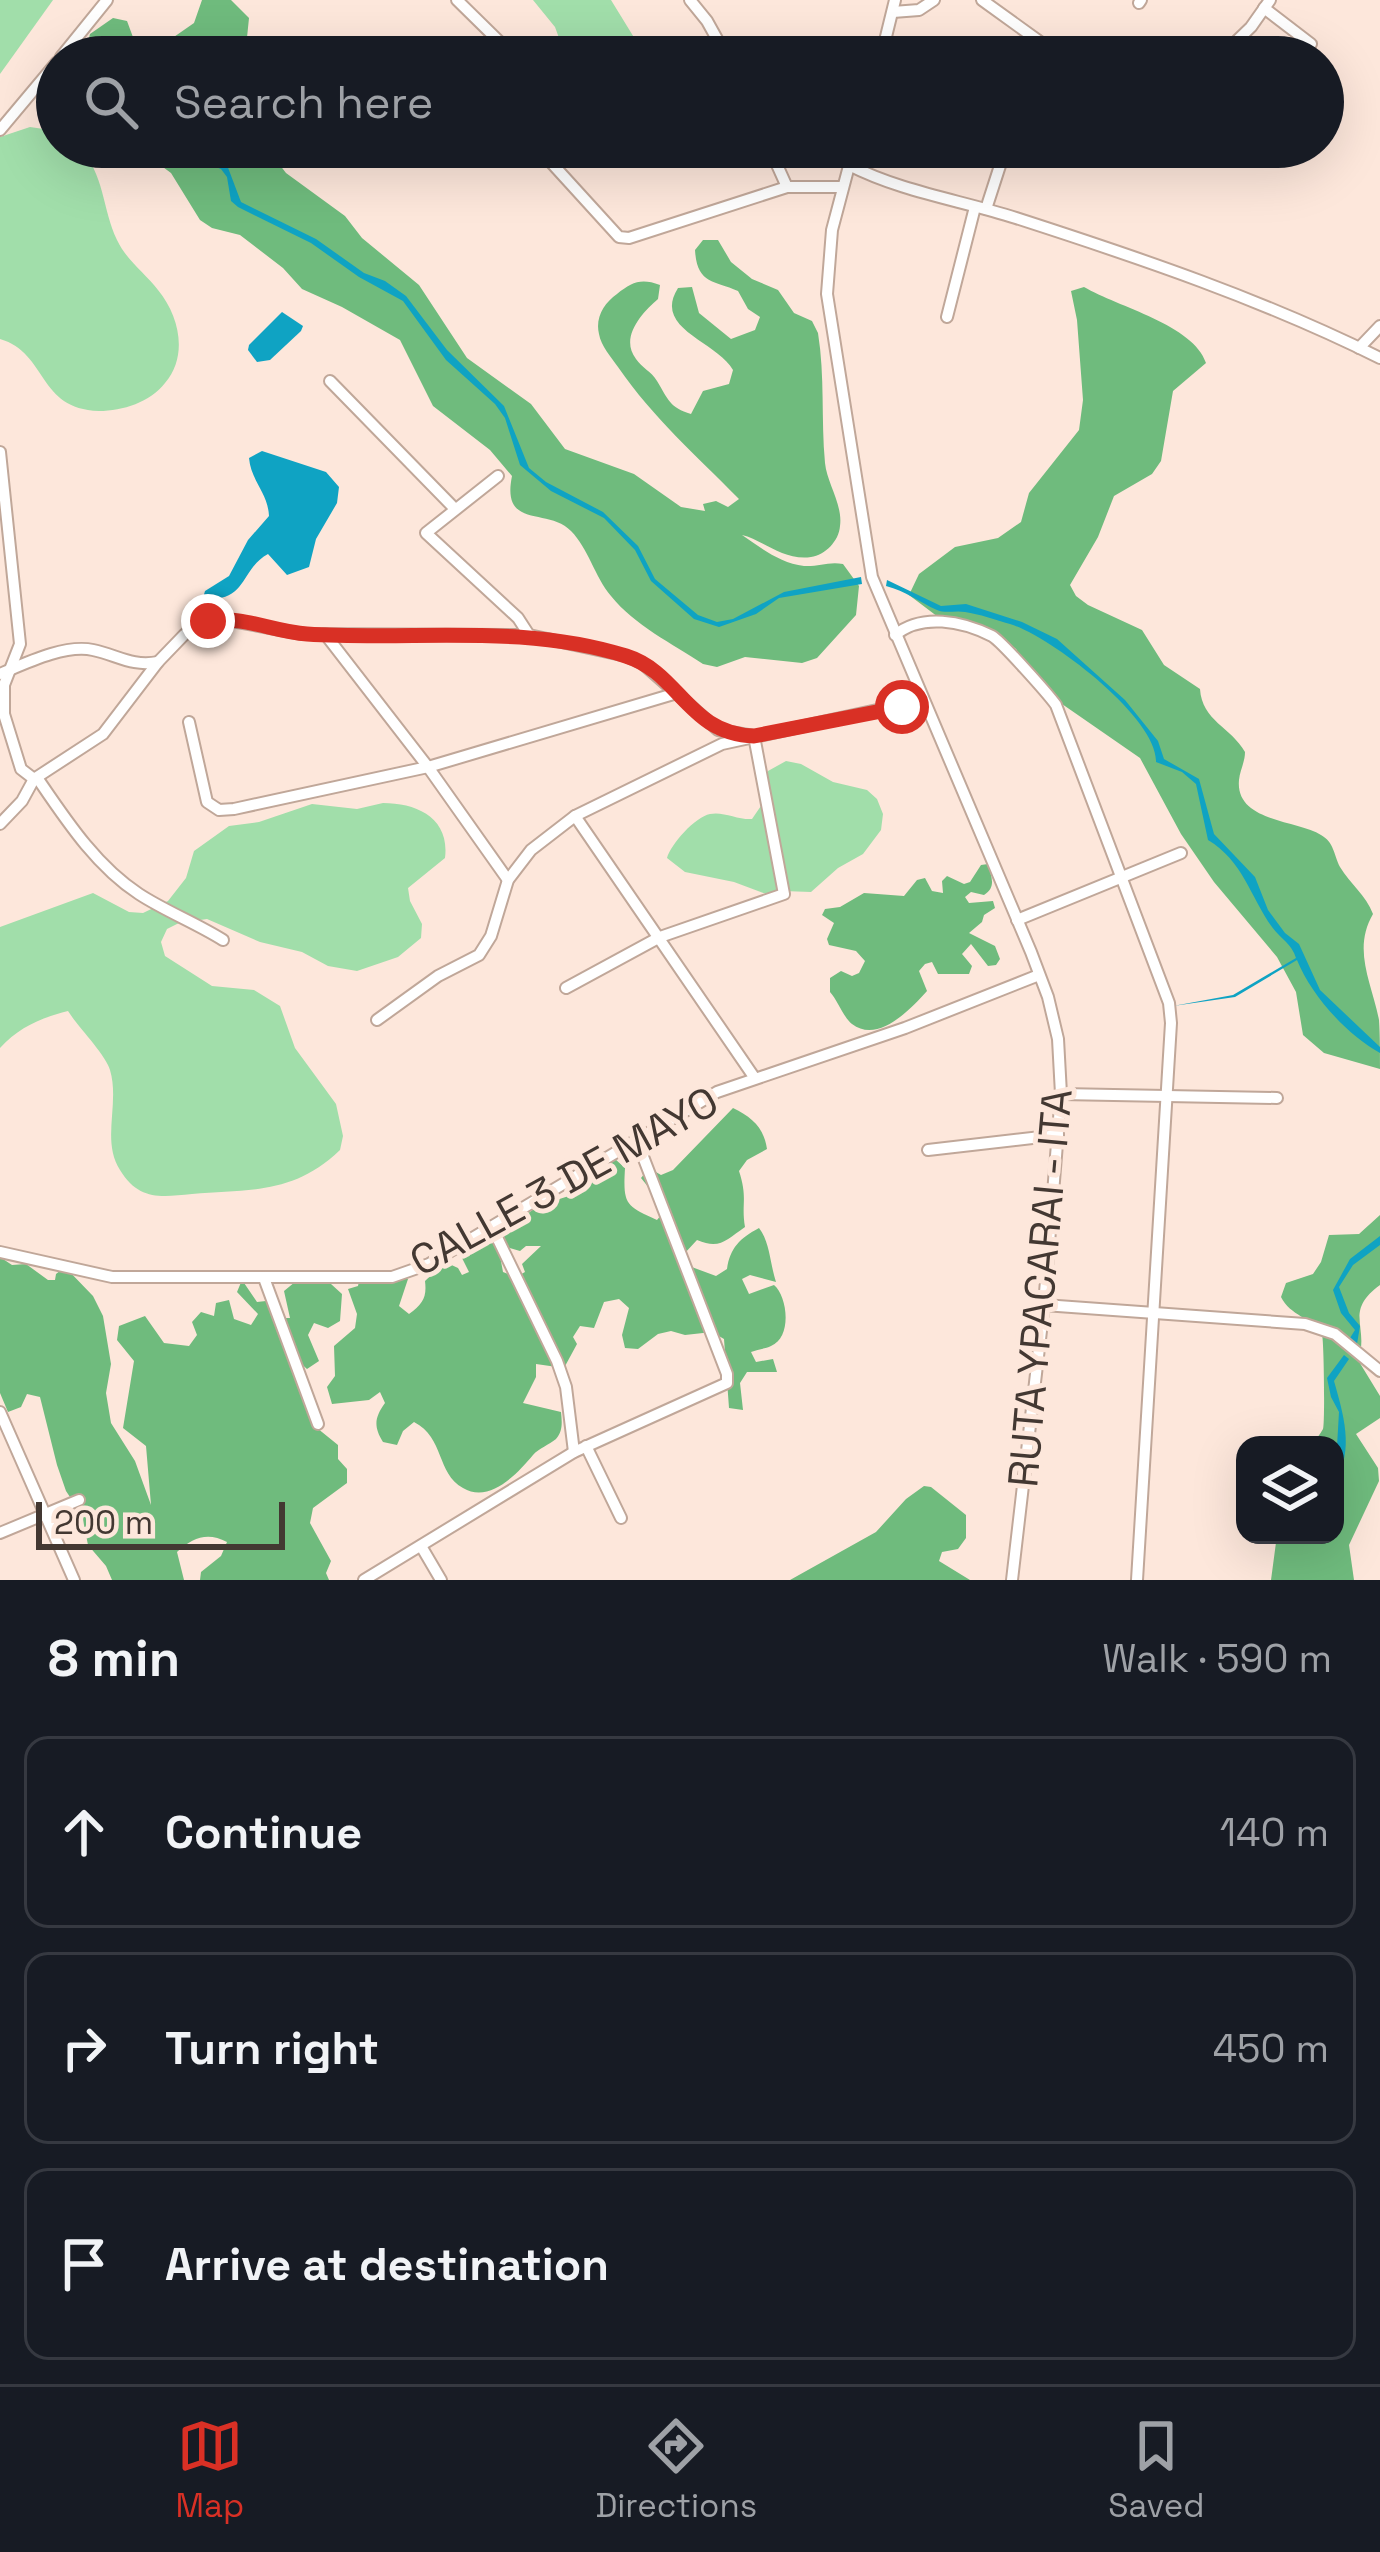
<!DOCTYPE html>
<html lang="en">
<head>
<meta charset="utf-8">
<style>
  body { margin:0; font-family:"Space Grotesk",sans-serif; background:#242831; color:#f1f3f6 }
  .controls { position:absolute; right:36px; bottom:36px; display:grid; overflow:hidden; border-radius:24px; box-shadow:0 12px 48px #0002 }
  .controls button { width:108px; height:108px; display:grid; place-items:center; padding:0; border:0; border-bottom:3px solid #363941; background:#171b24; color:#f1f3f6; font:60px sans-serif }
  .scale { position:absolute; left:36px; bottom:30px; width:249px; box-sizing:border-box; padding-left:12px; border:6px solid #433832; border-top:0; font-size:33px; line-height:42px; white-space:nowrap; color:#433832; -webkit-text-stroke:9px #fde7db; paint-order:stroke }
  .stop { position:absolute; width:36px; height:36px; margin:-27px; border:9px solid #d93025; border-radius:50%; background:#fff }
  .stop.end { background:#d93025; border-color:#fff; box-shadow:0 3px 12px #0008 }
  .list { margin:0; padding:0; list-style:none }
  h2 { display:flex; justify-content:space-between; align-items:center; height:156px; margin:0; padding:0 48px; font-size:51px }
  h2 small { font-size:39px; font-weight:400; color:#9ea1a6 }
  .list li { display:grid; grid-template-columns:78px 1fr auto; gap:36px; align-items:center; box-sizing:border-box; height:192px; margin:0 24px 24px; padding:0 24px; border:3px solid #363941; border-radius:24px }
  .list b { display:block; font-size:45px; white-space:nowrap }
  .list em { font-size:39px; font-style:normal; color:#9ea1a6 }
  .icon { flex:none; width:66px; height:66px; fill:none; stroke:currentColor; stroke-width:2; stroke-linecap:round; stroke-linejoin:round }
  .map { position:relative; flex:none; width:1380px; height:1580px; overflow:hidden }
  .search { position:absolute; background:#171b24; box-shadow:0 12px 48px #0002; left:36px; right:36px; top:36px; height:132px; display:flex; align-items:center; gap:30px; box-sizing:border-box; padding:0 42px; border-radius:66px; color:#9ea1a6; font-size:45px }
  .sheet { height:804px; background:#171b24 }
  nav { display:flex; justify-content:space-around; align-items:center; box-sizing:border-box; height:168px; border-top:3px solid #363941; background:#171b24; font-size:33px; color:#9ea1a6 }
  nav a { display:grid; justify-items:center; gap:6px }
  nav .on { color:#d93025 }
  .map>svg:first-child { display:block }
  .green { fill:#a1deaa }
  .forest { fill:#6fbb7d }
  .water { fill:#0fa3c3 }
  .lines { fill:none; stroke-linecap:round; stroke-linejoin:round }
  .minor-casing { stroke:#c0a799; stroke-width:14 }
  .minor { stroke:#fff; stroke-width:10 }
  .route { stroke:#d93025; stroke-width:15 }
  .labels { text-anchor:middle; dominant-baseline:central; stroke-width:10; stroke-linejoin:round; paint-order:stroke }
  .street-label { font-size:42px; fill:#433832; stroke:#fde7db }
</style>
</head>
<body>
<div class="map">
<svg width="1380" height="1580" viewBox="0 0 1380 1580">
  <rect width="100%" height="100%" fill="#fde7db"/>
  <!-- green -->
  <g class="green">
    <polygon points="0,0 53,0 0,74"/>
    <polygon points="533,0 611,0 646,57 566,57 555,27"/>
    <path d="M30 127 57 131V147H79C105 175 102 208 117 240 127 261 145 273 158 290 180 317 188 356 165 383 150 402 123 411 99 411 37 409 48 353 0 339V137Z"/>
    <path d="M786 761 801 764 833 782 867 790 877 799 883 814 881 830 863 854 838 868 811 892 783 891 769 895 734 882 685 872 667 858C671 844 695 817 710 814 723 811 738 820 752 819L765 800 768 771Z"/>
    <path d="M383 803C417 803 450 818 445 858L408 888 410 901 422 924 421 938 398 957 357 971 328 966 302 952 260 942 207 919 179 923 167 929 161 942 165 956 212 986 254 990 280 1006 295 1048 336 1104 343 1136 340 1150C293 1195 249 1189 192 1194 161 1197 139 1201 120 1170 101 1141 120 1103 110 1070 106 1055 78 1027 68 1011 41 1018 19 1027 0 1048V927L93 893 129 912 143 913 168 901 186 878 194 851 229 826 259 822 312 804 357 809Z"/>
  </g>
  <!-- forest -->
  <g class="forest">
    <polygon points="202,0 231,0 249,18 245,57 84,57 90,34 113,18 127,21 137,48 148,55 194,23"/>
    <path d="M136 147H266L286 173 345 216 362 238 419 285 467 358 531 404 565 449 634 474 681 507 705 511 703 504 716 501 728 507 739 499C695 454 654 419 618 367 611 357 601 346 599 334 595 318 604 303 617 294 632 282 641 278 660 285L658 299C643 312 619 337 636 359 642 368 651 371 657 381 668 399 670 408 691 414L703 391 729 384 733 370C717 341 652 329 678 288L692 287 699 313 731 339 755 330 760 317 748 309 738 291C713 280 697 284 695 250L703 240H718L731 262 752 279 778 290 794 313 812 321 818 333C825 376 821 420 825 463 827 483 843 505 840 526 839 541 825 555 811 557 784 561 763 540 742 535 761 548 780 563 804 566 818 567 829 561 843 564L859 586 856 615 817 658 802 663 745 657 717 667 703 664C673 644 634 625 611 596 595 577 588 548 571 531 548 507 501 530 512 476L490 450 433 406 400 340 342 307 302 289 283 268 240 235 212 228 200 220 171 173Z"/>
    <path d="M1084 287C1118 307 1194 325 1206 363L1173 391 1161 461 1152 474 1114 496 1098 537 1070 585 1076 596 1088 605 1142 630 1164 665 1200 689C1202 721 1231 727 1245 752 1245 762 1240 770 1239 780 1235 822 1297 820 1321 835 1334 842 1334 855 1340 867 1350 884 1366 895 1373 914 1352 950 1372 983 1379 1020 1380 1035 1380 1053 1380 1069L1324 1053 1303 1035 1296 992 1277 957 1214 882 1181 834 1140 758 1036 686 1016 649 1005 641 942 620 909 595 919 574 955 547 998 538 1021 522 1029 493 1079 430 1083 400 1077 320 1071 291Z"/>
    <path d="M988 864C991 876 997 887 984 895L971 892 965 897 969 903 993 901 995 908 984 915 982 922 969 933 995 946 1000 959 996 965 988 966 971 944 962 954 972 966 969 974H938L932 962 925 964 919 971 927 991C911 1009 878 1044 852 1024 844 1018 838 1001 830 992V978L841 971 852 976 859 973 865 961 856 951 829 945 827 939 834 923 822 915 825 909 840 907 864 893 904 896 917 880 925 878 932 891 943 893 942 881 947 876 964 884 970 882 981 865Z"/>
    <path d="M733 1108C752 1117 764 1128 767 1149L747 1160 739 1171C748 1199 741 1203 745 1227 726 1240 720 1250 697 1240L684 1254 689 1266 716 1276 727 1269C730 1248 740 1238 759 1228 770 1242 770 1264 776 1282L750 1275 742 1279 749 1294 774 1285C788 1297 792 1338 771 1346 765 1349 758 1349 751 1352L756 1362 773 1359 777 1372H747L740 1383 743 1410 729 1408 724 1339 712 1332 685 1335 671 1331 658 1334 638 1349 625 1348 622 1335 629 1308 619 1299 604 1302 594 1328 580 1326 573 1337 577 1344 564 1368 536 1364V1377L523 1403 561 1412C562 1422 563 1431 556 1439 549 1445 539 1448 533 1455 518 1473 490 1504 463 1488 436 1473 445 1438 414 1422L403 1431 397 1445 383 1442C373 1426 375 1417 385 1403L380 1392 369 1400 332 1404 327 1387 335 1376 334 1346 355 1328 357 1314 348 1289 358 1286 359 1281 396 1273 408 1279 399 1306 409 1314C423 1304 427 1297 425 1281L445 1262 458 1268 462 1275 469 1272 460 1254C472 1240 481 1239 498 1245L503 1272 516 1277 525 1272 522 1264 541 1246H526L520 1251 506 1247 502 1232 538 1206 578 1193 593 1169 615 1159 625 1168C623 1204 625 1206 657 1220L666 1209 641 1178 649 1168 661 1175 673 1170Z"/>
    <path d="M1380 1215V1285C1343 1312 1370 1327 1358 1360L1380 1396V1418L1356 1434 1378 1468 1379 1481 1349 1545 1354 1580H1271L1277 1535H1335V1445H1311C1315 1440 1320 1435 1323 1429 1325 1425 1324 1339 1322 1335 1312 1317 1290 1316 1281 1297L1286 1283 1313 1274 1321 1262 1329 1235 1359 1234Z"/>
    <path d="M0 1257 12 1265 26 1264 48 1280H55L56 1274 65 1267 93 1296 103 1316 111 1364 106 1393 111 1423 135 1461 151 1505 146 1446 123 1428 134 1361 117 1340 119 1326 145 1316 164 1343 189 1346 197 1335 192 1322 201 1312 214 1316 216 1303 229 1300 234 1319 251 1325 258 1314 237 1292 242 1280 257 1302 266 1301 277 1318H290L284 1291 306 1273 320 1274 342 1294 340 1321 328 1328 314 1323 308 1335 319 1361 307 1369 297 1360 317 1428 338 1445V1459L347 1469V1483L313 1508 310 1523 331 1561 326 1573 329 1580H200L201 1572 221 1556 227 1542C208 1532 193 1537 177 1552L184 1580H112L106 1566 88 1545 82 1515 66 1491 57 1465 40 1397 27 1394 21 1407 8 1412 0 1393Z"/>
    <polygon points="924,1486 931,1487 966,1515 966,1538 958,1549 942,1552 939,1561 970,1580 790,1580 876,1532 906,1499"/>
  </g>
  <!-- water -->
  <g class="water">
    <polygon points="168,147 188,147 227,165 241,202 316,239 364,273 385,281 406,296 447,350 504,406 529,468 546,482 603,512 638,546 655,579 698,615 717,622 733,619 784,592 861,577 862,584 779,598 756,614 719,627 694,619 651,581 635,550 604,518 551,491 520,465 505,418 495,404 446,360 403,301 359,277 311,243 238,207 231,201 227,177 221,169"/>
    <polygon points="282,312 303,326 301,331 270,360 257,362 248,350 249,345"/>
    <path d="M262 451 326 472 339 487 337 503 316 539 309 567 287 575 268 554C240 569 247 604 203 598L205 591 229 576 248 540 269 516C268 493 251 481 249 458Z"/>
    <path d="M887 580 941 606 966 604 1022 622 1057 639 1125 700 1158 741 1164 759 1199 779 1214 834 1255 877 1268 910 1285 933 1299 944 1320 990 1380 1047V1053C1347 1035 1311 995 1297 960L1235 997 1173 1006 1233 995 1296 958C1292 944 1281 939 1272 927 1250 896 1243 861 1208 840L1196 784 1182 772 1156 762C1158 718 1050 636 1010 624 996 620 979 614 965 612 955 610 946 614 937 610 919 602 906 591 886 586Z"/>
    <polygon points="1380,1236 1380,1245 1353,1265 1339,1287 1349,1313 1360,1326 1357,1344 1350,1338 1355,1330 1341,1313 1333,1290 1350,1259"/>
    <path d="M1344 1355 1349 1359 1334 1381C1343 1413 1355 1450 1335 1481L1339 1412 1331 1397 1327 1378Z"/>
  </g>
  <g class="lines">
    <defs>
      <g id="minor">
        <polyline points="457,0 515,57"/>
        <polyline points="690,0 707,21 727,57"/>
        <polyline points="982,0 1061,57"/>
        <polyline points="1139,3 1141,0"/>
        <polyline points="1264,8 1311,44"/>
        <polyline points="893,12 919,10 934,0"/>
        <polyline points="61,57 107,0"/>
        <polyline points="881,57 895,0"/>
        <polyline points="1220,57 1251,27 1270,0"/>
        <polyline points="0,130 57,62"/>
        <polyline points="537,147 619,237 629,238 787,187 842,187"/>
        <polyline points="769,147 787,187"/>
        <polyline points="854,147 832,230 827,294 872,577 1031,952 1048,997 1058,1039 1061,1094 1044,1305 1012,1580"/>
        <path d="M849 165C902 192 960 200 1016 218 1140 258 1264 300 1380 358"/>
        <polyline points="986,209 1006,147"/>
        <polyline points="947,317 975,207"/>
        <polyline points="1359,348 1380,326"/>
        <polyline points="330,381 455,509"/>
        <polyline points="0,452 20,644 4,685 4,714 21,769 34,779"/>
        <polyline points="498,476 426,533 518,618 529,635"/>
        <polyline points="325,634 428,767 508,880"/>
        <path d="M895 635C922 613 962 621 992 636 1002 642 1048 694 1056 705L1169 1003 1171 1023 1137 1580"/>
        <path d="M0 674C26 663 65 644 93 650 117 655 132 667 158 662"/>
        <polyline points="189,722 207,802 219,810 234,809 428,767 677,693"/>
        <path d="M38 779C66 820 96 866 139 894 165 911 196 923 223 940"/>
        <polyline points="575,816 754,1077"/>
        <polyline points="0,824 22,801 34,779 103,734 158,662 184,635 195,627 221,619 302,634 529,635 626,656 642,663 718,730 754,736 784,894 660,937 566,988"/>
        <polyline points="1017,920 1181,853"/>
        <polyline points="377,1020 438,976 479,955 491,936 508,880 531,850 575,816 722,744 923,700"/>
        <polyline points="1061,1094 1277,1098"/>
        <polyline points="928,1150 1058,1135"/>
        <polyline points="492,1227 557,1361 566,1387 574,1452"/>
        <polyline points="0,1252 112,1277 392,1277 429,1264 717,1092 905,1028 1039,975"/>
        <polyline points="264,1278 318,1424"/>
        <polyline points="1044,1305 1305,1324 1335,1334 1380,1371"/>
        <polyline points="0,1412 74,1580"/>
        <polyline points="586,1446 621,1518"/>
        <polyline points="0,1533 79,1500"/>
        <polyline points="421,1546 441,1580"/>
        <polyline points="364,1580 574,1452 727,1383 727,1374 637,1141"/>
      </g>
    </defs>
    <!-- minor casing -->
    <use href="#minor" class="minor-casing"/>
    <!-- minor -->
    <use href="#minor" class="minor"/>
  </g>
  <g class="lines">
    <!-- route -->
    <path class="route" d="M208 621C242 615 274 632 307 634 415 641 521 623 626 656 680 673 688 734 754 736L902 707"/>
  </g>
  <g class="labels">
    <!-- street labels -->
    <g class="street-label">
      <text transform="translate(564 1181) rotate(-29)">CALLE 3 DE MAYO</text>
      <text transform="translate(1040 1288) rotate(-85)">RUTA YPACARAI - ITA</text>
    </g>
  </g>
</svg>
<div class="controls">
<button><svg class="icon" aria-label="layers" viewBox="0 0 24 24"><path d="M12 4l9 5-9 5-9-5zM3 14l9 5 9-5"/></svg></button>
</div>
<div class="scale">200 m</div>
<div class="stop" style="left:902px;top:707px"></div>
<div class="stop end" style="left:208px;top:621px"></div>
<div class="search"><svg class="icon" aria-label="search" viewBox="0 0 24 24"><circle cx="10" cy="10" r="6"/><path d="M15 15l6 6"/></svg>Search here</div>
</div>
<section class="sheet">
<h2>8 min<small>Walk · 590 m</small></h2>
<ul class="list">
<li><svg class="icon" aria-label="ahead" viewBox="0 0 24 24"><path d="M12 20V5M6 11l6-6 6 6"/></svg><div><b>Continue</b></div><em>140 m</em></li>
<li><svg class="icon" aria-label="right" viewBox="0 0 24 24"><path d="M7 20v-9h11M14 6l5 5-5 5"/></svg><div><b>Turn right</b></div><em>450 m</em></li>
<li><svg class="icon" aria-label="arrive" viewBox="0 0 24 24"><path d="M6 21V4h12l-3 4 3 4H6"/></svg><div><b>Arrive at destination</b></div></li>
</ul>
</section>
<nav>
<a class="on"><svg class="icon" aria-label="map" viewBox="0 0 24 24"><path d="M3 6l6-2 6 2 6-2v14l-6 2-6-2-6 2zM9 4v14M15 6v14"/></svg>Map</a>
<a><svg class="icon" aria-label="directions" viewBox="0 0 24 24"><path d="M12 3l9 9-9 9-9-9zM9 14v-3h6M13 9l2 2-2 2"/></svg>Directions</a>
<a><svg class="icon" aria-label="saved" viewBox="0 0 24 24"><path d="M7 4h10v16l-5-4-5 4z"/></svg>Saved</a>
</nav>
</body>
</html>
